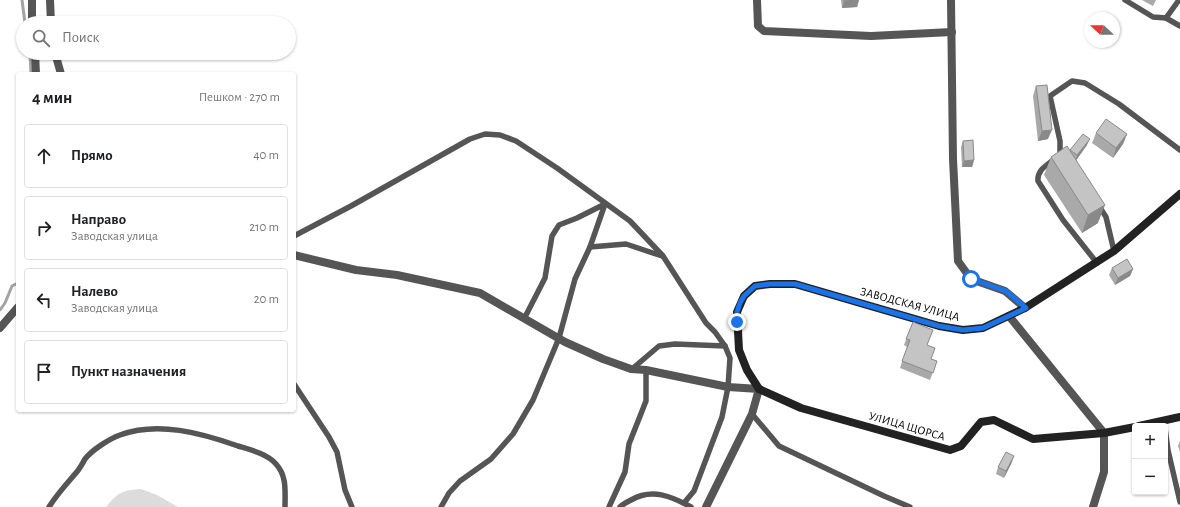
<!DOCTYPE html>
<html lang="ru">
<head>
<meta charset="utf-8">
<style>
  body { margin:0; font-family:"Alegreya Sans",sans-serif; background:#f6f6f6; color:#202124 }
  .controls { position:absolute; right:12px; bottom:12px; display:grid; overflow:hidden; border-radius:4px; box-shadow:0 1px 3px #0004 }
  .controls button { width:36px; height:36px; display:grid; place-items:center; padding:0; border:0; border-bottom:1px solid #e0e0e0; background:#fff; color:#202124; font:20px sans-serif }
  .compass { position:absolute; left:1084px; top:12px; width:36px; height:36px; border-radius:50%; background:#fff; box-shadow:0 1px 3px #0004; rotate:292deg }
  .stop { position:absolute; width:12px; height:12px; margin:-9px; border:3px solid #1a73e8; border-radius:50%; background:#fff }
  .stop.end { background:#1a73e8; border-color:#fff; box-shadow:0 1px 4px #0008 }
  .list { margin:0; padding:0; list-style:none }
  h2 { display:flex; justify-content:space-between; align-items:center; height:52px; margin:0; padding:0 16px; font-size:17px }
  h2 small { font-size:13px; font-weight:400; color:#757577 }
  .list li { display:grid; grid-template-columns:26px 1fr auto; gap:12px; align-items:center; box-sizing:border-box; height:64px; margin:0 8px 8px; padding:0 8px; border:1px solid #e0e0e0; border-radius:4px }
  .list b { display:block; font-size:15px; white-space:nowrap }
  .list p { margin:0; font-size:13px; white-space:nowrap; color:#757577 }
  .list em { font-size:13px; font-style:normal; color:#757577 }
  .icon { flex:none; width:22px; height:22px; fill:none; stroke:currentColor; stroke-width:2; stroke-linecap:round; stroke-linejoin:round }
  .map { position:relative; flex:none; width:1180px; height:507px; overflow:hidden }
  .search { position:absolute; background:#fff; box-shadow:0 1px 3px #0004; left:16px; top:16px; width:280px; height:44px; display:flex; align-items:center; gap:10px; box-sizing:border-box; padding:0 14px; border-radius:22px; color:#757577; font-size:15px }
  .panel { position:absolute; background:#fff; box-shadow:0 1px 3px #0004; left:16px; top:72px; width:280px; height:340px; border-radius:4px }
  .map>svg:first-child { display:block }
  .green { fill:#dcdcdc }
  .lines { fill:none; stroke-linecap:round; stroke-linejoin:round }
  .stream { stroke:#a3a3a3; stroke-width:3 }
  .lane { stroke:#555; stroke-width:5.5 }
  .street { stroke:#555; stroke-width:8 }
  .secondary { stroke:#222; stroke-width:8 }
  .wall { fill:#a9a9a9 }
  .shaded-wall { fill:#898989 }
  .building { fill:#c4c4c4; stroke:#898989 }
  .route { stroke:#1a73e8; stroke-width:5 }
  .labels { text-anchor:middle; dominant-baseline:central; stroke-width:3; stroke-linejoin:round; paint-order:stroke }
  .street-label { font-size:12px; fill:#000; stroke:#fff }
</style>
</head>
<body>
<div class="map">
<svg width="1180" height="507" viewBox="0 0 1180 507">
  <rect width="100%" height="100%" fill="#fff"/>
  <!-- green -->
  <path class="green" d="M141 489 157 495 178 507H106C118 492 123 490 141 489Z"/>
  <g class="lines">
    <!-- stream -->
    <g class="stream">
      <polyline points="22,0 25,23"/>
      <polyline points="30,53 31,74"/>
      <polyline points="0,310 5,303 12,286 18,283"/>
    </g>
    <!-- lane -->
    <g class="lane">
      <polyline points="1125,0 1153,17 1166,18 1179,0"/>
      <polyline points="1166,18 1180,26"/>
      <polyline points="1060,157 1060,141 1050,96 1072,81 1085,83 1119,104 1180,150"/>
      <path d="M1053 160C1046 166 1037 170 1038 181L1063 220 1097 263"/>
      <polyline points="1099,206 1106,217 1114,251"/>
      <polyline points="294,236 351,206 470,139 485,134 500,135 516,141 557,168 630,221 663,256 706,323 715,332 725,346 730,358 728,387 722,417 694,491 684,503"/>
      <polyline points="590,247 626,244 662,256"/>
      <polyline points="524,319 545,278 552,236 559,225 577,218 605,204"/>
      <polyline points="632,369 659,346 675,344 725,346"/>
      <polyline points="294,384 329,437 337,452 345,490 352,507"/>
      <polyline points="752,414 779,446 884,496 910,507"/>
      <polyline points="1165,428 1168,450 1180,502"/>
      <path d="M49 507C57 494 65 486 75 474 79 470 82 464 85 459 92 450 109 439 120 435 158 421 201 433 238 446 251 450 267 454 276 464 287 476 285 491 285 507"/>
      <polyline points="441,507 449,493 460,481 491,459 513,434 533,400 559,338 575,279 590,247 605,204"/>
      <polyline points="609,507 625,472 629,444 646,401 646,370"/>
      <path d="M620 507C623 504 627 502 631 500 652 488 671 496 691 507"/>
    </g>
    <!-- street -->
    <g class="street">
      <polyline points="32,0 32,23"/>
      <polyline points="50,0 51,23"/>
      <polyline points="757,0 758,26 764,31 871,36 952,32"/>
      <polyline points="951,0 953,159 958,261 971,279 1005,291 1025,308"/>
      <polyline points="35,53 36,74"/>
      <polyline points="55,53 61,74"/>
      <polyline points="294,255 356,270 397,275 480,293 565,342 603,359 631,369 646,370 728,387 759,389 752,414 706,507"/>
      <polyline points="1009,316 1104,433 1104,472 1093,507"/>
      <polyline points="0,328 18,307"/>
    </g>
    <!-- secondary -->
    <g class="secondary">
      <polyline points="1139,426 1180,417"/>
      <polyline points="1135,427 1104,433 1033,439 994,420 981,422 961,446 950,450 801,408 759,389 747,370 739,350 737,312 744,296 755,286 770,284 795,284 939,326 963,330 983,328 1025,308 1114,251 1180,194"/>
    </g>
  </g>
  <!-- wall -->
  <g class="wall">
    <polygon points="841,0 859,0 857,7 842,8"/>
    <polygon points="1142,0 1156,0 1153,6"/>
    <polygon points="1036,86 1048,139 1038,141 1033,96"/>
    <polygon points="1096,133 1127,134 1123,144 1113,158 1092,143"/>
    <polygon points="963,141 974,160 972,167 962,167 961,147"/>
    <polygon points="1087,145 1076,160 1098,223 1082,233 1044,175 1051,157 1070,151 1070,150"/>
    <polygon points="1112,268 1133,269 1130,276 1115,285 1109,275"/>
    <polygon points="913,322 927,345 931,359 937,361 930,380 900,368 907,347 904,345"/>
    <polygon points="1180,441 1180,452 1178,446"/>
    <polygon points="1012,462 1004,478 996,474 998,467"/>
  </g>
  <!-- shaded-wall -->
  <g class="shaded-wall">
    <polygon points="859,0 857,7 842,8 844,1"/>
    <polygon points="1052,130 1048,139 1038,141 1042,131"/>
    <polygon points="1127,134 1123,144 1113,158 1116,148"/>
    <polygon points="1090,139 1087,145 1075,162 1077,155"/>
    <polygon points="974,160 972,167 962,167 964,161"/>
    <polygon points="1105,205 1098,223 1082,233 1088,215"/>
    <polygon points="1133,269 1130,276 1115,285 1118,278"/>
    <polygon points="1014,456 1012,462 1004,478 1006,471"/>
  </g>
  <!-- building -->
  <g class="building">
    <polygon points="844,0 859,0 844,1"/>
    <polygon points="1047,85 1052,130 1042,131 1036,86"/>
    <polygon points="1106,119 1127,134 1116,148 1096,133"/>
    <polygon points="1083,134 1090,139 1077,155 1070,150"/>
    <polygon points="973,140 974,160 964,161 963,141"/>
    <polygon points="1067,146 1105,205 1088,215 1051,157"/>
    <polygon points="1127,259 1133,269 1118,278 1112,268"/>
    <polygon points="913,322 933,330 927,345 935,348 931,359 937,361 933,373 902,361 910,340 906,339"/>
    <polygon points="1006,452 1014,456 1006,471 998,467"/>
  </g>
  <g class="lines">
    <!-- route -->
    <polyline class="route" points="737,322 737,312 740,303 744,296 755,286 770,284 795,284 939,326 963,330 983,328 1026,308 1006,291 971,279"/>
  </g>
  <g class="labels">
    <!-- street labels -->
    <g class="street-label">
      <text transform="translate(910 304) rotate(15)">ЗАВОДСКАЯ УЛИЦА</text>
      <text transform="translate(907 426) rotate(16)">УЛИЦА ЩОРСА</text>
    </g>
  </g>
</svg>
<div class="controls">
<button>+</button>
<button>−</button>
</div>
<svg class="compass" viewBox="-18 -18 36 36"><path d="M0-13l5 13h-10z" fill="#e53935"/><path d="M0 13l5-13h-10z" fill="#757577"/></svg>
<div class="stop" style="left:971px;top:279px"></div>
<div class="stop end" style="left:737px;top:322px"></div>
<div class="search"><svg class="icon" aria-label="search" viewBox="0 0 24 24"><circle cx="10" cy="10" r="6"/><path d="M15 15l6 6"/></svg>Поиск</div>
<section class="panel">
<h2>4 мин<small>Пешком · 270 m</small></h2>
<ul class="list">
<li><svg class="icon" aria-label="ahead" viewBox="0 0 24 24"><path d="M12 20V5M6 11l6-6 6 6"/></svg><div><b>Прямо</b></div><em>40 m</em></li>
<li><svg class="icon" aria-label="right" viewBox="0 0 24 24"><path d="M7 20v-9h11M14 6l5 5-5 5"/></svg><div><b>Направо</b><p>Заводская улица</p></div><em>210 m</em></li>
<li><svg class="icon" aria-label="left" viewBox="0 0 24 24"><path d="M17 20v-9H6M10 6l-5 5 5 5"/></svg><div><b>Налево</b><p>Заводская улица</p></div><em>20 m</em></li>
<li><svg class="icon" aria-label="arrive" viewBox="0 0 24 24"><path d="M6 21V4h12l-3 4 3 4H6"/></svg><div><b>Пункт назначения</b></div></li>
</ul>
</section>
</div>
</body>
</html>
